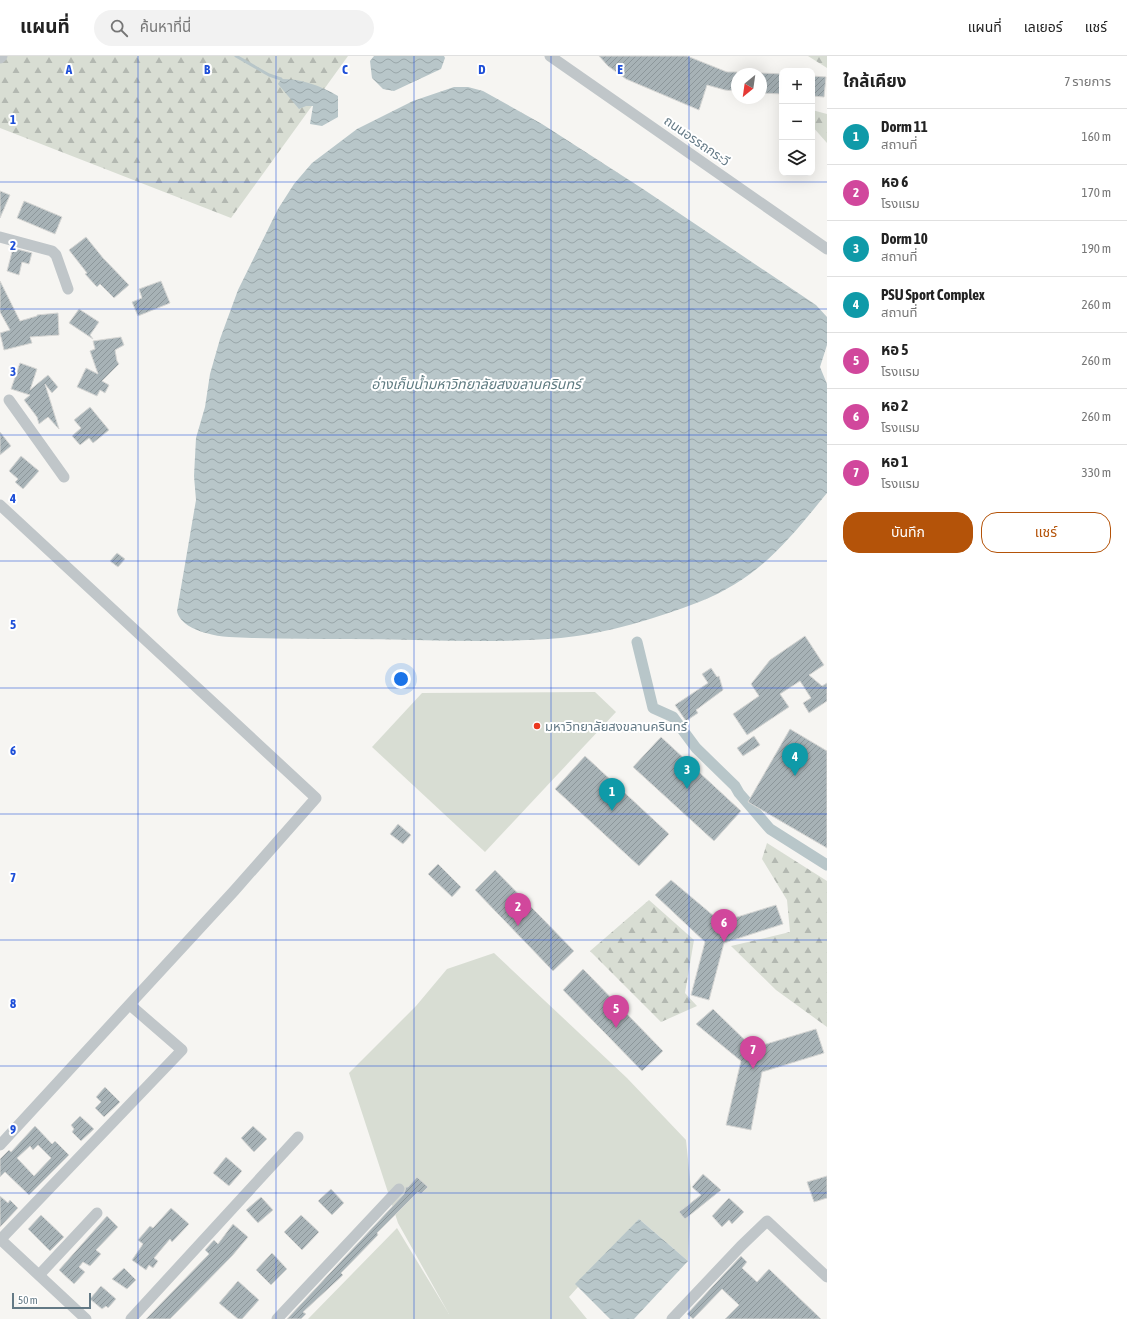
<!DOCTYPE html>
<html lang="th">
<head>
<meta charset="utf-8">
<style>
  body { margin:0; font-family:"Asap Condensed","Noto Sans Thai",sans-serif; background:#f2f2f2; color:#222 }
  .controls { position:absolute; right:12px; top:12px; display:grid; overflow:hidden; border-radius:8px; box-shadow:0 4px 16px #0002 }
  .controls button { width:36px; height:36px; display:grid; place-items:center; padding:0; border:0; border-bottom:1px solid #e0e0e0; background:#fff; color:#222; font:20px sans-serif }
  .compass { position:absolute; left:731px; top:12px; width:36px; height:36px; border-radius:50%; background:#fff; box-shadow:0 4px 16px #0002; rotate:209deg }
  .scale { position:absolute; left:12px; bottom:10px; width:79px; box-sizing:border-box; padding-left:4px; border:2px solid #637985; border-top:0; font-size:11px; line-height:14px; white-space:nowrap; color:#637985; -webkit-text-stroke:3px #fff; paint-order:stroke }
  .you { position:absolute; left:401px; top:623px; width:14px; height:14px; margin:-10px; border:3px solid #fff; border-radius:50%; background:#1a73e8; box-shadow:0 0 0 6px #1a73e833 }
  .badge { display:grid; place-items:center; width:26px; height:26px; border-radius:50%; background:#b45309; color:#fff; font-size:13px; font-weight:700 }
  .pin { position:absolute; translate:-50% -33px; filter:drop-shadow(0 1px 2px #0008) }
  .pin::after { content:''; position:absolute; top:21px; width:14px; height:12px; background:inherit; clip-path:polygon(0 0,100% 0,50% 100%) }
  .list { margin:0; padding:0; list-style:none }
  h2 { display:flex; justify-content:space-between; align-items:center; height:52px; margin:0; padding:0 16px; font-size:17px }
  h2 small { font-size:13px; font-weight:400; color:#767676 }
  .list li { display:grid; grid-template-columns:26px 1fr auto; gap:12px; align-items:center; box-sizing:border-box; height:56px; padding:0 16px; border-top:1px solid #e0e0e0 }
  .list b { display:block; font-size:15px; white-space:nowrap }
  .list p { margin:0; font-size:13px; white-space:nowrap; color:#767676 }
  .list em { font-size:13px; font-style:normal; color:#767676 }
  .actions { display:flex; gap:8px; padding:12px 16px }
  .actions a { flex:1; padding:9px 0; border:1px solid #b45309; border-radius:16px; text-align:center; font-size:14px; color:#b45309 }
  .actions .main { background:#b45309; color:#fff }
  .icon { flex:none; width:22px; height:22px; fill:none; stroke:currentColor; stroke-width:2; stroke-linecap:round; stroke-linejoin:round }
  .map { position:relative; flex:none; width:827px; height:1263px; overflow:hidden }
  header { display:flex; align-items:center; gap:24px; box-sizing:border-box; height:56px; padding:0 20px; background:#fff; border-bottom:1px solid #e0e0e0 }
  header strong { font-size:19px }
  nav { display:flex; gap:22px; margin-inline-start:auto; font-size:14px }
  .search { width:280px; height:36px; background:#f2f2f2; display:flex; align-items:center; gap:10px; box-sizing:border-box; padding:0 14px; border-radius:22px; color:#767676; font-size:15px }
  main { display:flex }
  aside { flex:1; background:#fff }
  .map>svg:first-child { display:block }
  .grass { fill:#d8ddd3 }
  .forest { fill:url(#forest-firs) }
  .water { fill:url(#water-waves) }
  .lines { fill:none; stroke-linecap:round; stroke-linejoin:round }
  .stream { stroke:#b8c6c9; stroke-width:3 }
  .canal { stroke:#b8c6c9; stroke-width:11 }
  .building { fill:url(#building-hatch); stroke:#d7d7d5; fill-rule:evenodd }
  .street { stroke:#c0c6c9; stroke-width:11 }
  .grid { fill:none; stroke:#1d4ed8; stroke-width:1; stroke-opacity:0.55 }
  .poi-dot { fill:#eb371d; stroke:#fff; stroke-width:1.5 }
  .labels { text-anchor:middle; dominant-baseline:central; stroke-width:4; stroke-linejoin:round; paint-order:stroke }
  .street-label { font-size:13px; fill:#637985; stroke:#fff }
  .poi-label { font-size:13px; fill:#637985; stroke:#fff; text-anchor:start }
  .water-label { font-size:14px; font-style:italic; fill:#5f7b81; stroke:#fff }
  .grid-label { font-size:13px; text-anchor:middle; font-weight:bold; fill:#1d4ed8; stroke:#fff; stroke-width:4; stroke-linejoin:round; paint-order:stroke }
</style>
</head>
<body>
<header>
<strong>แผนที่</strong>
<div class="search"><svg class="icon" aria-label="search" viewBox="0 0 24 24"><circle cx="10" cy="10" r="6"/><path d="M15 15l6 6"/></svg>ค้นหาที่นี่</div>
<nav><a>แผนที่</a><a>เลเยอร์</a><a>แชร์</a></nav>
</header>
<main>
<div class="map">
<svg width="827" height="1263" viewBox="0 0 827 1263">
  <defs>
    <pattern id="forest-firs" width="22" height="20" patternUnits="userSpaceOnUse"><rect width="22" height="20" fill="#d8ddd3"/><path d="M5 1l3.5 6h-7zM16 11l3.5 6h-7z" fill="#b3b8b1"/></pattern>
    <pattern id="water-waves" width="16" height="10" patternUnits="userSpaceOnUse"><rect width="16" height="10" fill="#b8c6c9"/><path d="M0 5q4-4 8 0t8 0" fill="none" stroke="#99a6a9"/></pattern>
    <pattern id="building-hatch" width="6" height="6" patternUnits="userSpaceOnUse"><rect width="6" height="6" fill="#a7b2b6"/><path d="M-1 1l2-2M0 6l6-6M5 7l2-2" fill="none" stroke="#8c969a"/></pattern>
  </defs>
  <rect width="100%" height="100%" fill="#f6f5f2"/>
  <!-- grass -->
  <g class="grass">
    <polygon points="595,636 616,656 485,796 372,691 422,637"/>
    <polygon points="494,897 627,1022 686,1084 691,1133 688,1205 639,1163 569,1241 587,1263 308,1263 397,1172 449,1258 398,1167 349,1017 416,950 447,913"/>
  </g>
  <!-- forest -->
  <g class="forest">
    <polygon points="0,0 348,0 231,162 0,72"/>
    <polygon points="808,0 827,0 827,12"/>
    <polygon points="812,54 827,58 827,87 812,70"/>
    <polygon points="767,787 827,825 827,971 776,934 731,890 790,876 787,844 762,803"/>
    <polygon points="649,844 694,884 685,937 697,950 661,966 590,895"/>
  </g>
  <!-- water -->
  <g class="water">
    <polygon points="374,0 444,0 445,2 441,13 394,35 383,33 372,22 370,5"/>
    <path d="M281 23C302 23 319 29 338 40V61L322 70 310 68 313 50H306L299 53 278 28Z"/>
    <path d="M454 31H468L483 35 542 68 643 133 816 249 827 261V289L820 311 827 328V437C788 485 759 522 699 546 655 563 608 577 561 582 491 588 419 583 348 583 316 583 284 583 252 582 237 581 221 582 206 577 195 574 179 567 177 555L196 444 194 420 196 382 205 351 210 318 220 283 238 234 278 153 294 128 312 107 357 73 413 45Z"/>
    <polygon points="639,1163 688,1205 634,1263 610,1263 575,1228"/>
  </g>
  <g class="lines">
    <!-- stream -->
    <polyline class="stream" points="236,0 269,19 281,23"/>
    <!-- canal -->
    <polyline class="canal" points="637,586 653,652 673,661 696,692 735,730 739,737 770,773 827,809"/>
  </g>
  <!-- building -->
  <g class="building">
    <polygon points="599,0 687,0 727,16 737,16 737,35 725,34 707,29 699,54 626,23 608,10"/>
    <polygon points="761,17 782,18 782,38 761,37"/>
    <polygon points="812,20 826,21 824,41 812,40"/>
    <polygon points="0,135 10,139 0,162"/>
    <polygon points="24,145 62,161 55,178 17,162"/>
    <polygon points="86,181 103,202 129,229 114,242 100,228 97,231 85,218 87,217 69,194"/>
    <polygon points="13,192 32,197 29,208 22,206 19,219 7,215"/>
    <polygon points="0,225 20,265 37,260 37,259 58,257 59,279 30,281 32,287 4,294 0,277 10,274 0,256"/>
    <polygon points="161,225 170,247 138,260 132,246 142,242 139,233"/>
    <polygon points="79,253 99,266 90,279 93,283 69,267"/>
    <polygon points="121,281 124,289 115,294 117,305 119,308 102,325 109,329 105,337 100,334 97,340 77,331 86,312 98,318 90,295 95,293 93,285"/>
    <polygon points="20,307 37,313 30,334 48,319 58,331 52,337 45,328 59,373 48,361 39,368 37,361 24,344 30,339 11,333"/>
    <polygon points="90,351 109,374 93,387 89,382 80,389 72,380 81,372 74,364"/>
    <polygon points="0,376 11,390 0,399"/>
    <polygon points="21,400 39,415 23,433 15,426 18,423 9,415"/>
    <polygon points="117,497 125,503 118,511 110,505"/>
    <polygon points="805,580 824,609 809,619 822,630 827,627 827,645 809,657 803,647 811,642 800,625 780,638 789,651 747,679 733,658 759,640 751,628 770,604"/>
    <polygon points="711,612 717,621 719,620 723,634 696,654 698,657 686,665 675,649 708,627 702,618"/>
    <polygon points="790,673 827,695 827,792 748,746"/>
    <polygon points="754,680 760,689 743,700 737,692"/>
    <polygon points="661,681 741,755 714,785 633,711"/>
    <polygon points="585,700 669,778 639,810 555,733"/>
    <polygon points="398,768 411,779 403,788 390,778"/>
    <polygon points="438,808 461,831 452,841 428,818"/>
    <polygon points="495,814 574,895 553,915 475,834"/>
    <polygon points="671,824 721,866 776,849 783,868 724,887 709,944 691,939 705,886 655,839"/>
    <polygon points="583,913 663,995 642,1015 563,934"/>
    <polygon points="713,953 753,992 816,973 824,997 762,1016 751,1074 726,1069 741,1005 696,968"/>
    <polygon points="105,1031 120,1046 104,1061 95,1052 101,1046 96,1041"/>
    <polygon points="80,1060 94,1073 81,1085 72,1076 74,1073 71,1069"/>
    <path d="M35 1070 52 1088 55 1085 69 1099 29 1139 5 1116 0 1121V1103L9 1094 11 1096ZM38 1089 51 1102 34 1120 17 1102 30 1090 33 1094Z"/>
    <polygon points="253,1070 267,1083 254,1096 241,1082"/>
    <polygon points="226,1101 242,1115 229,1130 213,1117"/>
    <polygon points="703,1118 721,1134 685,1163 679,1156 701,1139 692,1131"/>
    <polygon points="827,1120 827,1142 814,1146 807,1126"/>
    <polygon points="417,1121 428,1131 421,1138 418,1136 377,1177 378,1179 341,1217 343,1219 303,1256 306,1258 301,1263 287,1263 404,1138 406,1131 408,1131"/>
    <polygon points="331,1133 344,1147 332,1159 318,1145"/>
    <polygon points="0,1140 8,1147 10,1144 18,1152 0,1171"/>
    <polygon points="261,1141 273,1154 258,1167 246,1154"/>
    <polygon points="729,1142 744,1156 732,1168 729,1164 722,1171 712,1160"/>
    <polygon points="171,1152 189,1168 172,1186 170,1183 154,1202 158,1205 153,1212 149,1209 146,1214 132,1204 143,1188 138,1184 150,1170 153,1172"/>
    <polygon points="41,1159 64,1181 50,1195 28,1173"/>
    <polygon points="301,1159 319,1176 302,1194 284,1176"/>
    <polygon points="107,1160 118,1171 96,1194 101,1198 90,1210 83,1206 79,1211 85,1216 74,1228 59,1214"/>
    <polygon points="233,1168 248,1181 232,1200 170,1263 146,1263 209,1198 205,1194 214,1184 218,1188"/>
    <polygon points="272,1197 287,1213 271,1229 256,1214"/>
    <polygon points="741,1200 747,1206 742,1212 757,1226 769,1213 821,1263 725,1263 739,1249 722,1233 693,1263 687,1258"/>
    <polygon points="124,1212 136,1224 127,1233 112,1223"/>
    <polygon points="238,1225 259,1244 242,1263 238,1263 219,1247"/>
    <polygon points="101,1230 116,1243 108,1252 106,1250 102,1253 90,1243"/>
  </g>
  <g class="lines">
    <!-- street -->
    <g class="street">
      <polyline points="550,0 827,193"/>
      <polyline points="0,2 2,0"/>
      <polyline points="0,181 52,195 56,199 68,233"/>
      <polyline points="9,344 64,421"/>
      <polyline points="0,449 316,742 234,835 0,1089"/>
      <polyline points="0,1183 86,1263"/>
      <polyline points="1,1183 182,994 130,949"/>
      <polyline points="40,1218 97,1157"/>
      <polyline points="131,1263 298,1081"/>
      <polyline points="277,1263 399,1133"/>
      <polyline points="672,1263 741,1190 767,1165 827,1221"/>
    </g>
  </g>
  <!-- grid -->
  <path class="grid" d="M138 0V1263M276 0V1263M414 0V1263M551 0V1263M689 0V1263M0 126H827M0 253H827M0 379H827M0 505H827M0 632H827M0 758H827M0 884H827M0 1010H827M0 1137H827"/>
  <!-- markers -->
  <circle class="poi-dot" cx="537" cy="670" r="4"/>
  <g class="labels">
    <!-- street labels -->
    <g class="street-label">
      <text transform="translate(697 85) rotate(35)">ถนนอรรถกระวี</text>
    </g>
    <!-- poi labels -->
    <g class="poi-label">
      <text x="545" y="670">มหาวิทยาลัยสงขลานครินทร์</text>
    </g>
    <!-- water labels -->
    <g class="water-label">
      <text x="476" y="328">อ่างเก็บน้ำมหาวิทยาลัยสงขลานครินทร์</text>
    </g>
  </g>
  <g class="grid-label">
    <text x="69" y="18">A</text>
    <text x="207" y="18">B</text>
    <text x="345" y="18">C</text>
    <text x="482" y="18">D</text>
    <text x="620" y="18">E</text>
    <text x="13" y="68">1</text>
    <text x="13" y="194">2</text>
    <text x="13" y="320">3</text>
    <text x="13" y="447">4</text>
    <text x="13" y="573">5</text>
    <text x="13" y="699">6</text>
    <text x="13" y="826">7</text>
    <text x="13" y="952">8</text>
    <text x="13" y="1078">9</text>
  </g>
</svg>
<div class="controls">
<button>+</button>
<button>−</button>
<button><svg class="icon" aria-label="layers" viewBox="0 0 24 24"><path d="M12 4l9 5-9 5-9-5zM3 14l9 5 9-5"/></svg></button>
</div>
<svg class="compass" viewBox="-18 -18 36 36"><path d="M0-13l5 13h-10z" fill="#e53935"/><path d="M0 13l5-13h-10z" fill="#767676"/></svg>
<div class="scale">50 m</div>
<div class="you"></div>
<div class="pin badge" style="left:612px;top:755px;background:#0f9aa8">1</div>
<div class="pin badge" style="left:518px;top:870px;background:#d1479c">2</div>
<div class="pin badge" style="left:687px;top:733px;background:#0f9aa8">3</div>
<div class="pin badge" style="left:795px;top:720px;background:#0f9aa8">4</div>
<div class="pin badge" style="left:616px;top:972px;background:#d1479c">5</div>
<div class="pin badge" style="left:724px;top:886px;background:#d1479c">6</div>
<div class="pin badge" style="left:753px;top:1013px;background:#d1479c">7</div>
</div>
<aside>
<h2>ใกล้เคียง<small>7 รายการ</small></h2>
<ul class="list">
<li><span class="badge" style="background:#0f9aa8">1</span><div><b>Dorm 11</b><p>สถานที่</p></div><em>160 m</em></li>
<li><span class="badge" style="background:#d1479c">2</span><div><b>หอ 6</b><p>โรงแรม</p></div><em>170 m</em></li>
<li><span class="badge" style="background:#0f9aa8">3</span><div><b>Dorm 10</b><p>สถานที่</p></div><em>190 m</em></li>
<li><span class="badge" style="background:#0f9aa8">4</span><div><b>PSU Sport Complex</b><p>สถานที่</p></div><em>260 m</em></li>
<li><span class="badge" style="background:#d1479c">5</span><div><b>หอ 5</b><p>โรงแรม</p></div><em>260 m</em></li>
<li><span class="badge" style="background:#d1479c">6</span><div><b>หอ 2</b><p>โรงแรม</p></div><em>260 m</em></li>
<li><span class="badge" style="background:#d1479c">7</span><div><b>หอ 1</b><p>โรงแรม</p></div><em>330 m</em></li>
</ul>
<div class="actions"><a class="main">บันทึก</a><a>แชร์</a></div>
</aside>
</main>
</body>
</html>
